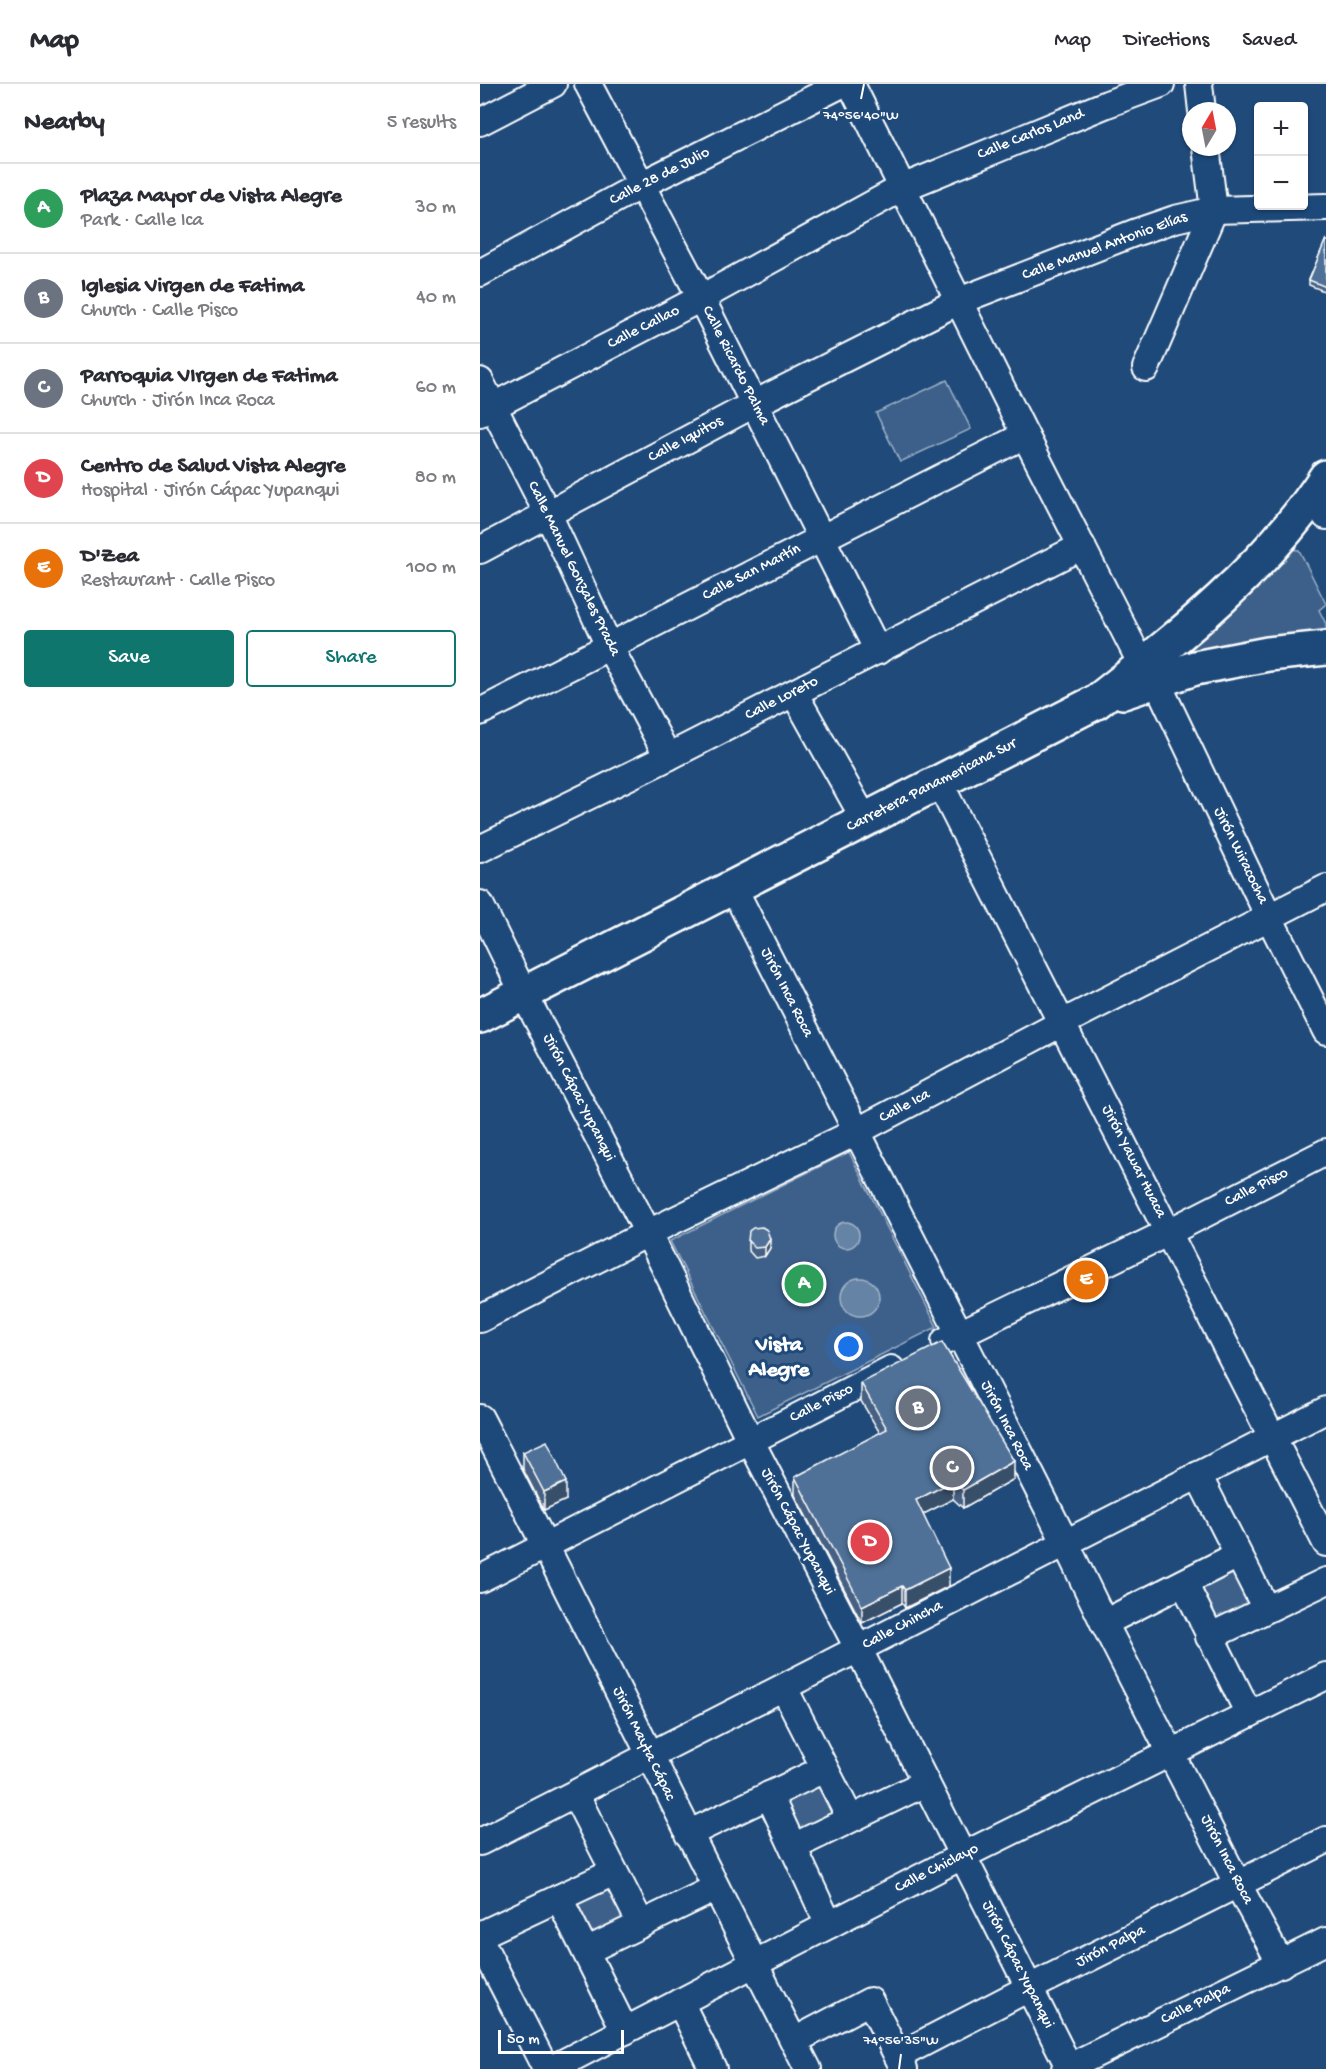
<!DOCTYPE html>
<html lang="en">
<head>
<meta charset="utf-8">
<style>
  body { margin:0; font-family:"Gochi Hand",sans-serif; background:#f7f7f7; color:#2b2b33 }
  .controls { position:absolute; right:18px; top:18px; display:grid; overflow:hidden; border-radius:6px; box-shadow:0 2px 4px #0004 }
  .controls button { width:54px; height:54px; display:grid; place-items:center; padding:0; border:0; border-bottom:2px solid #e1e1e2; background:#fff; color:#2b2b33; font:30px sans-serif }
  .compass { position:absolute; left:702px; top:18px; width:54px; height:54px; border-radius:50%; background:#fff; box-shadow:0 2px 4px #0004; rotate:10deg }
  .scale { position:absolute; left:18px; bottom:15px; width:126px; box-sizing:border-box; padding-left:6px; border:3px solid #fff; border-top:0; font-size:16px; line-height:21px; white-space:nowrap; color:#fff; -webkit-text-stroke:4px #1f4a7a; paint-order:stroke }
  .you { position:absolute; left:369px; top:1263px; width:21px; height:21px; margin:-15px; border:4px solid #fff; border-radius:50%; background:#1a73e8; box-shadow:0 0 0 9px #1a73e833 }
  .badge { display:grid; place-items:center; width:39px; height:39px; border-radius:50%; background:#0f766e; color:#fff; font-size:20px; font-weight:700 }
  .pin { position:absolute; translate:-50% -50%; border:3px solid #fff; box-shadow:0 2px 6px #0006 }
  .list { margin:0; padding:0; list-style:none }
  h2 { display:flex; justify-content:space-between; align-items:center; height:78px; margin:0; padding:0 24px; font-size:26px }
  h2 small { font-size:20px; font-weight:400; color:#7c7c81 }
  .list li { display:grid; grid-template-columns:39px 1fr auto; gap:18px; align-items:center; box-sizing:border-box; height:90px; padding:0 24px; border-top:2px solid #e1e1e2 }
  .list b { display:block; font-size:22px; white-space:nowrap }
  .list p { margin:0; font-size:20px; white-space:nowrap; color:#7c7c81 }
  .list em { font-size:20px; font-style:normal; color:#7c7c81 }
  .actions { display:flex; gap:12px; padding:18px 24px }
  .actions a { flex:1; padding:14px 0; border:2px solid #0f766e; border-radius:6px; text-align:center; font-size:21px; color:#0f766e }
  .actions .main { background:#0f766e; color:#fff }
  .map { position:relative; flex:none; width:846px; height:1985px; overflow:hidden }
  header { display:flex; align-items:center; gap:36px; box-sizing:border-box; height:84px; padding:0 30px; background:#fff; border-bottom:2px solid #e1e1e2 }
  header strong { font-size:28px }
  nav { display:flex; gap:33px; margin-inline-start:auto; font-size:21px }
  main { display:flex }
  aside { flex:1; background:#fff }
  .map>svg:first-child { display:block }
  .green { fill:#3c618b; stroke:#9eb0c5; stroke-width:1.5 }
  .water { fill:#6583a4; stroke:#a3b5c8; stroke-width:1.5 }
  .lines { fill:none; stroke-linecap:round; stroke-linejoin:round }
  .minor-casing { stroke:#fff; stroke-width:30 }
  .highway-casing { stroke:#fff; stroke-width:38 }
  .minor { stroke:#1f4a7a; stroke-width:26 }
  .highway { stroke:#1f4a7a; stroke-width:33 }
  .wall { fill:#456182; stroke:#fff; stroke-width:1.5 }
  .shaded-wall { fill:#384f6a; stroke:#fff; stroke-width:1.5 }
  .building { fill:#507197; stroke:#fff; stroke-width:1.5 }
  .ticks { fill:none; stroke:#fff; stroke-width:2 }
  .labels { text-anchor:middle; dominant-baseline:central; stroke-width:6; stroke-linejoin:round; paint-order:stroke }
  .street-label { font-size:16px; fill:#fff; stroke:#1f4a7a }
  .district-label { font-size:22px; font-weight:bold; fill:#fff; stroke:#1f4a7a }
  .ticks-label { font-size:15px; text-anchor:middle; fill:#fff; stroke:#1f4a7a; stroke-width:6; stroke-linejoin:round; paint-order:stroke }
</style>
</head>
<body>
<header>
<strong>Map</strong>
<nav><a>Map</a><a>Directions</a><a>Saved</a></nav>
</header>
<main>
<aside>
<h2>Nearby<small>5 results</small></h2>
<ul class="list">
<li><span class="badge" style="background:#2e9e5b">A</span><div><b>Plaza Mayor de Vista Alegre</b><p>Park · Calle Ica</p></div><em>30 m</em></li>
<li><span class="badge" style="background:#6b7280">B</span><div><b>Iglesia Virgen de Fatima</b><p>Church · Calle Pisco</p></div><em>40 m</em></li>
<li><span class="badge" style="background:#6b7280">C</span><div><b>Parroquia VIrgen de Fatima</b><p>Church · Jirón Inca Roca</p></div><em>60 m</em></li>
<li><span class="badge" style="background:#e0444e">D</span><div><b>Centro de Salud Vista Alegre</b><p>Hospital · Jirón Cápac Yupanqui</p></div><em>80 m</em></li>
<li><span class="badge" style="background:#e8710a">E</span><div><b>D'Zea</b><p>Restaurant · Calle Pisco</p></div><em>100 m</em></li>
</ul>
<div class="actions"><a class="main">Save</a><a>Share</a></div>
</aside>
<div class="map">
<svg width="846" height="1985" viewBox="0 0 846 1985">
  <rect width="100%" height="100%" fill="#1f4a7a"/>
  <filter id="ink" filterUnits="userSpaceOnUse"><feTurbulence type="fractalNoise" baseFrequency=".0167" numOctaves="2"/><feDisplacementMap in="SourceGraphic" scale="12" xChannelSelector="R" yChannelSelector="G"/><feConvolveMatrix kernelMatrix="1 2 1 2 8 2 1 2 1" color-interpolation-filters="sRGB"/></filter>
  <g filter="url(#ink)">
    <!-- green -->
    <g class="green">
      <polygon points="467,296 491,345 420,378 396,329"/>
      <polygon points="807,465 819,466 846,520 839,526 846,540 846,553 711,569 710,563"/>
      <polygon points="369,1068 457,1243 278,1332 190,1157"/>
      <polygon points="753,1483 773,1522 733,1543 713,1503"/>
      <polygon points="341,1691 359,1732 318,1753 298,1713"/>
      <polygon points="132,1798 151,1837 110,1859 88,1818"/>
    </g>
    <!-- water -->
    <g class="water">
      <circle cx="366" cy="1151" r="13"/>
      <circle cx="380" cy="1213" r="19"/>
    </g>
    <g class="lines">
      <defs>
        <g id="minor">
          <polyline points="108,0 221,214 398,567"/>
          <polyline points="371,0 545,351 662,581"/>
          <polyline points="719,0 722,27"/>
          <polyline points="0,38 73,0"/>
          <polyline points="0,189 161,101 362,0"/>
          <polyline points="666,284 734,126 726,63"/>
          <polyline points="0,297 68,430 129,562 188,673"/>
          <polyline points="0,329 221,214 422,104 627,20 681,0"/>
          <polyline points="834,412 846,432"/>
          <polyline points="0,466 274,320 479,217 654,149 695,135 734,126 846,123"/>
          <polyline points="676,596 789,833 846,947"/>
          <polyline points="314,609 385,736"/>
          <polyline points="0,628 545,351"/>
          <polyline points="459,698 846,1459"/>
          <polyline points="0,765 188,673 602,462"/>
          <polyline points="253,803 585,1458 624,1539 757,1799 801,1880"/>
          <polyline points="0,820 44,910 168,1149 270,1356 379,1566 590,1985"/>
          <polyline points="0,1235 168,1149 376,1048 582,939 846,804"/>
          <polyline points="465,1257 689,1148 846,1068"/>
          <path d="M0 1334C112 1550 217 1769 328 1985"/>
          <polyline points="718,1391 786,1525"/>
          <polyline points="0,1495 411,1285"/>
          <polyline points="704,1499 769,1630"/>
          <polyline points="624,1539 758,1471"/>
          <polyline points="729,1553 846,1497"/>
          <polyline points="304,1604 370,1734"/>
          <polyline points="95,1710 161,1840"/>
          <polyline points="289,1711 349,1841"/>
          <polyline points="208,1750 344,1685"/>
          <polyline points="0,1758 846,1326"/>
          <polyline points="313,1763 445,1699"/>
          <polyline points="79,1814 145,1947"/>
          <polyline points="0,1851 134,1788"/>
          <polyline points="0,1856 66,1985"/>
          <polyline points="106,1867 236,1804"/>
          <polyline points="200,1918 233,1985"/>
          <polyline points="314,1957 390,1917 424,1985"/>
          <polyline points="418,1972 549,1904 846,1756"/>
          <polyline points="71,1985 482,1772 846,1592"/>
          <polyline points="585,1985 846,1857"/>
        </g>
        <g id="highway">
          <polyline points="643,608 715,584 788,570 846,564"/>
          <path d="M0 932 616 618C700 552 787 484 846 393"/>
        </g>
      </defs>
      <!-- minor casing -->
      <use href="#minor" class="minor-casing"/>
      <!-- highway casing -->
      <use href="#highway" class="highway-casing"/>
      <!-- minor -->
      <use href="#minor" class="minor"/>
      <!-- highway -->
      <use href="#highway" class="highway"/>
    </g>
    <!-- wall -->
    <g class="wall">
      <polygon points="846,155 846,208 829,201 829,196"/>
      <polygon points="268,1157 290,1164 285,1172 275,1174 268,1166"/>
      <polygon points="381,1299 534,1395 483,1424 473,1415 443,1430 469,1502 425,1524 422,1519 382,1539 315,1411 315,1393 400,1349 381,1317"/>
      <polygon points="43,1368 86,1416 64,1426 43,1385"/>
    </g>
    <!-- shaded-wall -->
    <g class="shaded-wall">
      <polygon points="290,1155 290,1164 285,1172 285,1163"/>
      <polygon points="534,1377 534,1395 483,1424 483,1406"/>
      <polygon points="473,1397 473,1415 436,1434 436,1416"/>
      <polygon points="86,1398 86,1416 64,1426 64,1408"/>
      <polygon points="469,1484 469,1502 425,1524 425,1506"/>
      <polygon points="422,1502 422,1519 382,1539 382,1522"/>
    </g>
    <!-- building -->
    <g class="building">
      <polygon points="846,155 846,203 829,196"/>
      <polygon points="282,1143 287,1146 290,1155 285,1163 275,1164 268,1157 269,1147 273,1144"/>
      <polygon points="462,1258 534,1377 483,1406 473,1397 436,1416 469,1484 425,1506 422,1502 382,1522 315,1393 407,1345 381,1299"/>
      <polygon points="67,1357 86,1398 64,1408 43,1368"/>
    </g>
  </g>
  <!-- ticks -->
  <path class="ticks" d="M381 15 384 0M419 1985 421 1970"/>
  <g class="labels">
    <!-- street labels -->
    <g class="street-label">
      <text transform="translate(551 51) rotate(-22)">Calle Carlos Land</text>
      <text transform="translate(180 93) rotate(-27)">Calle 28 de Julio</text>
      <text transform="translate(625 163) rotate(-20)">Calle Manuel Antonio Elías</text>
      <text transform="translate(164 244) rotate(-27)">Calle Callao</text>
      <text transform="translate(255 282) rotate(63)">Calle Ricardo Palma</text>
      <text transform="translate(206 356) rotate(-28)">Calle Iquitos</text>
      <text transform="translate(93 485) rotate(64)">Calle Manuel Gonzales Prada</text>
      <text transform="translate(272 489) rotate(-27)">Calle San Martín</text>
      <text transform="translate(302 615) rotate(-27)">Calle Loreto</text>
      <text transform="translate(452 702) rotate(-27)">Carretera Panamericana Sur</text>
      <text transform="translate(760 772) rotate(64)">Jirón Wiracocha</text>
      <text transform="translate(306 909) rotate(63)">Jirón Inca Roca</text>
      <text transform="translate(98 1014) rotate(63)">Jirón Cápac Yupanqui</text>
      <text transform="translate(425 1023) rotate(-28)">Calle Ica</text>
      <text transform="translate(653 1078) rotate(63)">Jirón Yawar Huaca</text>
      <text transform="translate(777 1104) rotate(-27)">Calle Pisco</text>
      <text transform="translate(342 1320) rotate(-27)">Calle Pisco</text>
      <text transform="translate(526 1342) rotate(63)">Jirón Inca Roca</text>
      <text transform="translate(317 1448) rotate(62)">Jirón Cápac Yupanqui</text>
      <text transform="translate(423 1542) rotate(-28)">Calle Chincha</text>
      <text transform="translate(163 1660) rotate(64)">Jirón Mayta Cápac</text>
      <text transform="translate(746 1776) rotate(63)">Jirón Inca Roca</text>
      <text transform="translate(457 1785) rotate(-27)">Calle Chiclayo</text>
      <text transform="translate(631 1863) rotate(-27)">Jirón Palpa</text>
      <text transform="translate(537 1881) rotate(63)">Jirón Cápac Yupanqui</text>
      <text transform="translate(716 1921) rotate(-26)">Calle Palpa</text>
    </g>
    <!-- district labels -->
    <g class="district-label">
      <text x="299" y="1262">Vista<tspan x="299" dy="25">Alegre</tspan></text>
    </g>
  </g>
  <g class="ticks-label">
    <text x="381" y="35">74°56'40"W</text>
    <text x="421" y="1960">74°56'35"W</text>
  </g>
</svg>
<div class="controls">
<button>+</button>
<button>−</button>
</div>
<svg class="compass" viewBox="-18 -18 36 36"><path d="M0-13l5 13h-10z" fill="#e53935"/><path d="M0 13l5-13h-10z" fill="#7c7c81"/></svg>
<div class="scale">50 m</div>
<div class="you"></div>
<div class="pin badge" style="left:324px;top:1200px;background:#2e9e5b">A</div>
<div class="pin badge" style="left:438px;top:1324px;background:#6b7280">B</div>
<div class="pin badge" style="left:472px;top:1384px;background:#6b7280">C</div>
<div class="pin badge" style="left:390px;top:1458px;background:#e0444e">D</div>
<div class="pin badge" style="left:606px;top:1196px;background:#e8710a">E</div>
</div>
</main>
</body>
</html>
